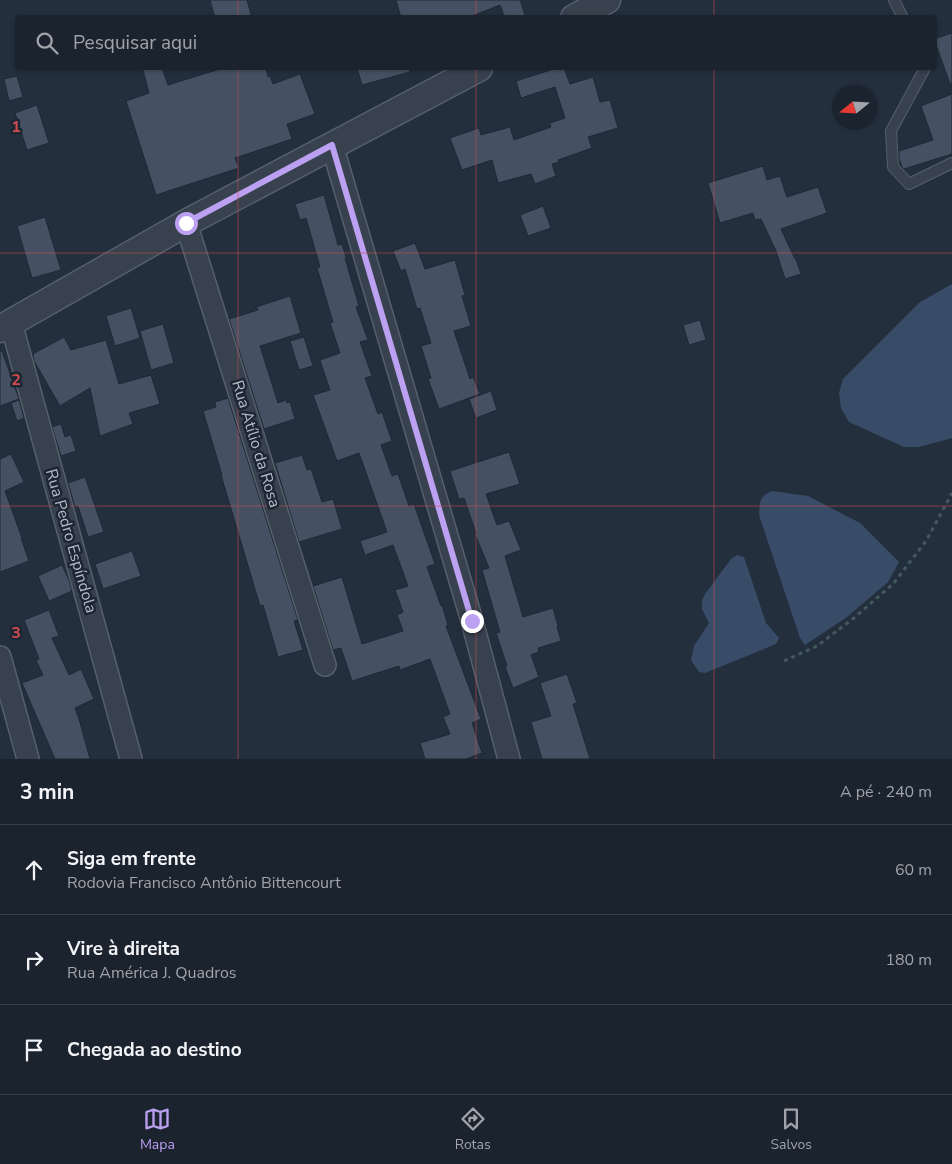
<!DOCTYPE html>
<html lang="pt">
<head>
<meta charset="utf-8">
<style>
  body { margin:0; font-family:"Nunito Sans",sans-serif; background:#282f3a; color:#f1f3f6 }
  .compass { position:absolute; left:832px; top:85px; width:45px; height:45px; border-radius:50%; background:#1b232e; box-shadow:0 1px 4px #0004; rotate:252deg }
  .stop { position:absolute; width:15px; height:15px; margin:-11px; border:4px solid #bca0f2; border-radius:50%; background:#fff }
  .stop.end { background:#bca0f2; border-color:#fff; box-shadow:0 1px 5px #0008 }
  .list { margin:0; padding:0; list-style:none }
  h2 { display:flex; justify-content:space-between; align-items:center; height:65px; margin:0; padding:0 20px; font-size:21px }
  h2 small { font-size:16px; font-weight:400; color:#a0a4aa }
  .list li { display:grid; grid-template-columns:32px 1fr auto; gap:15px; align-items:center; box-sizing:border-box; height:90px; padding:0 20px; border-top:1px solid #39404a }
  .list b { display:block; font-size:19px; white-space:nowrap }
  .list p { margin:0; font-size:16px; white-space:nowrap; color:#a0a4aa }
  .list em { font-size:16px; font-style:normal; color:#a0a4aa }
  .icon { flex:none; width:28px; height:28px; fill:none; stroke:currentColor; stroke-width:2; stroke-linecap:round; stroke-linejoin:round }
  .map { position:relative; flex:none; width:952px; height:759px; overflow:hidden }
  .search { position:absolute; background:#1b232e; box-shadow:0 1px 4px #0004; left:15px; right:15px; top:15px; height:55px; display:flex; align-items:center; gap:12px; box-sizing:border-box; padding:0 18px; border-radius:5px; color:#a0a4aa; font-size:19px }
  .sheet { height:335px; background:#1b232e }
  nav { display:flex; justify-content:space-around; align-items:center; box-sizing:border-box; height:70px; border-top:1px solid #39404a; background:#1b232e; font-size:14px; color:#a0a4aa }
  nav a { display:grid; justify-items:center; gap:2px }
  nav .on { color:#bca0f2 }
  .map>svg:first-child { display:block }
  .water { fill:#394c67 }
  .building { fill:#455162; stroke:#1f2835 }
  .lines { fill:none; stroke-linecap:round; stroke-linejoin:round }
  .service-casing { stroke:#565f6c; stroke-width:12 }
  .minor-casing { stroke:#565f6c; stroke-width:24 }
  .tertiary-casing { stroke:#565f6c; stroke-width:29 }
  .path { stroke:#44595c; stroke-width:3; stroke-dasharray:4 4; stroke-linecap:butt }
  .service { stroke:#38414e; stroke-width:10 }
  .minor { stroke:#38414e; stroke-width:21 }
  .tertiary { stroke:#38414e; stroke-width:26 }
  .route { stroke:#bca0f2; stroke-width:6 }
  .grid { fill:none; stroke:#ce4d50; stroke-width:1; stroke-opacity:0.55 }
  .labels { text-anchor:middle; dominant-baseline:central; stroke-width:5; stroke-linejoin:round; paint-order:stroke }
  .street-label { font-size:16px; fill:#b4bcc9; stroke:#1d2633 }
  .grid-label { font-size:16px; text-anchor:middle; font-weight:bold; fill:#ce4d50; stroke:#1d2633; stroke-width:5; stroke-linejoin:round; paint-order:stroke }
</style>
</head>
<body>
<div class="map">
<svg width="952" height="759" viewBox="0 0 952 759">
  <rect width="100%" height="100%" fill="#242f3e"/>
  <!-- water -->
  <g class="water">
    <polygon points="952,284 952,438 919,447 904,447 849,422 841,408 839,393 843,379 920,302"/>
    <path d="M772 491 808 496 860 523 899 562 888 582 847 617 805 645 800 638 759 515C760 502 759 496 772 491Z"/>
    <polygon points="737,555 744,557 766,623 779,638 776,644 705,673 699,672 691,660 694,646 709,623 702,609 702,601 705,594 731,559"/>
  </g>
  <!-- building -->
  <g class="building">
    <polygon points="210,0 247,0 252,18 215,18"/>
    <polygon points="396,0 520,0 526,18 505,18 500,5 467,18 401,18"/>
    <polygon points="952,33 952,83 950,84 934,39"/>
    <polygon points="156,68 162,68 168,85 223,68 266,68 268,77 270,76 273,84 300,74 315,114 287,124 292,139 235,158 239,168 156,195 126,101 149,93 143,70"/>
    <polygon points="357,68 409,68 410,72 362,85"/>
    <polygon points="557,68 564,68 570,84 593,77 600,102 610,100 618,128 588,137 592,148 558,160 559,162 552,164 556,176 535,184 531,174 498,183 492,160 462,170 450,138 479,128 481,135 510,127 514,140 551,127 550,123 565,118 555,87 521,98 516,81"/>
    <polygon points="17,76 23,97 9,101 4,79"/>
    <polygon points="952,94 952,154 904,169 902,167 899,158 899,151 933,140 921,106"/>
    <polygon points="37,105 49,143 27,150 15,113"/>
    <polygon points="763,166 767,180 780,176 787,197 818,187 827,213 781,229 795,259 796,259 801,274 785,279 776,251 761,219 755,220 753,213 720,223 708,183"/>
    <polygon points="324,195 338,245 342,244 346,257 345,258 359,306 356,307 368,340 360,342 372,376 365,378 378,414 382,412 392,441 381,445 392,476 398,474 409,506 414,504 435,564 427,567 441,606 442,605 448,625 446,626 481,719 472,723 482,753 466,759 425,759 420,743 450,734 443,717 450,714 430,659 400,670 399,666 352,681 341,648 333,650 313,586 342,577 362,644 403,631 397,615 403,612 395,590 408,586 393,545 365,555 360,541 387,532 359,453 337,461 313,395 330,390 320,360 340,353 330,323 333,322 317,268 320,267 306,218 300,220 295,204"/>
    <polygon points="543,206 551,228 528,236 520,215"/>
    <polygon points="45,217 61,270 32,278 17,226"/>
    <polygon points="415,243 425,269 455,260 465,295 462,296 471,326 454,331 470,379 473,377 480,394 439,409 428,379 431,378 421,346 431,343 420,308 417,309 405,269 401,271 393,251"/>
    <polygon points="290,296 301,333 260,346 278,403 286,400 287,403 290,402 295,419 264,429 229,319 258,310 256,307"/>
    <polygon points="131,308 140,338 115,346 106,316"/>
    <polygon points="700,320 706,340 689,345 683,325"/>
    <polygon points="163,324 174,363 151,370 140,331"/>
    <polygon points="64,337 71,350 106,340 119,384 151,375 160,404 129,413 133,424 100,436 90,388 60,406 34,361 33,354"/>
    <polygon points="304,337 313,366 299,370 290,341"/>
    <polygon points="0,351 2,351 19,399 0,406"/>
    <polygon points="491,391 497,410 476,418 469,399"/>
    <polygon points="228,398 298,620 294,621 303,650 278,657 263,605 260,606 221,475 222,475 203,411 216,407 215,402"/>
    <polygon points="19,400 24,418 17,421 11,403"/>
    <polygon points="61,424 65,437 71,435 76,451 61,456 52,427"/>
    <polygon points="509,452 520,484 486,494 497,525 509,521 521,550 505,556 523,617 553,608 558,626 557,627 561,641 538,648 539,652 531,655 539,677 513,688 505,667 507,666 496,633 500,632 482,570 489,568 475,534 476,533 464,498 459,499 450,471"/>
    <polygon points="11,454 24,482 5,491 22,538 21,538 29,561 0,572 0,459"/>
    <polygon points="302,455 307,470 311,469 322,502 333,499 342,529 299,542 275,463"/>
    <polygon points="85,477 104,532 88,537 78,506 75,507 68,483"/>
    <polygon points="132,551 141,576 103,589 95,564"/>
    <polygon points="62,565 69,580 72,591 49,601 38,576"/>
    <polygon points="49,610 59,636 52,638 69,675 81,669 94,699 75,708 79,719 90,759 55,759 22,683 43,675 36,660 39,659 24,620"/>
    <polygon points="567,674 577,703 573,704 590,759 542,759 531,722 551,716 540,683"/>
  </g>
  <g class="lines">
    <defs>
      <g id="service">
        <polyline points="894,0 903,18"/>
        <polyline points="925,68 891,131 893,167 909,184 952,163"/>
      </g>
      <g id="minor">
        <polyline points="332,145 472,621 509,759"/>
        <polyline points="186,223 325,665"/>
        <polyline points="11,323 131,759"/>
        <polyline points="0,657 28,759"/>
      </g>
      <g id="tertiary">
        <polyline points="574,18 607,0"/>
        <polyline points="0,329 186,223 479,68"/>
      </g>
    </defs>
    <!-- service casing -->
    <use href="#service" class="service-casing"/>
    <!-- minor casing -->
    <use href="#minor" class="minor-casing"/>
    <!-- tertiary casing -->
    <use href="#tertiary" class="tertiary-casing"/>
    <!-- path -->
    <polyline class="path" points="784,661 817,646 854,618 893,584 926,541 952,493"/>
    <!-- service -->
    <use href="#service" class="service"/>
    <!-- minor -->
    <use href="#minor" class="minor"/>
    <!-- tertiary -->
    <use href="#tertiary" class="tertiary"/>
  </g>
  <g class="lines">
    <!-- route -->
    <polyline class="route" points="186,223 332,145 472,621"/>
  </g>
  <!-- grid -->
  <path class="grid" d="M238 0V18M476 0V18M714 0V18M238 68V759M476 68V759M714 68V759M0 253H952M0 506H952"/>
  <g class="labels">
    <!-- street labels -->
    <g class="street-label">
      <text transform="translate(256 444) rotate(73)">Rua Atílio da Rosa</text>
      <text transform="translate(71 541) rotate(74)">Rua Pedro Espíndola</text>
    </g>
  </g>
  <g class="grid-label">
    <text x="16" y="132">1</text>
    <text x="16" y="385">2</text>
    <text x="16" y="638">3</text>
  </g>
</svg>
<svg class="compass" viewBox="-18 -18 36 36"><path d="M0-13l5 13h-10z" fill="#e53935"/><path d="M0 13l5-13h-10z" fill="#a0a4aa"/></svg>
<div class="stop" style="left:186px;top:223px"></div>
<div class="stop end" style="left:472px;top:621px"></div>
<div class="search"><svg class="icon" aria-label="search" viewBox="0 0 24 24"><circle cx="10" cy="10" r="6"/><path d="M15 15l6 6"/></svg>Pesquisar aqui</div>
</div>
<section class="sheet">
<h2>3 min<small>A pé · 240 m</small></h2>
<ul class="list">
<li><svg class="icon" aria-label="ahead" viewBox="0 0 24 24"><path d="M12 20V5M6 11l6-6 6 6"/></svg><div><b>Siga em frente</b><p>Rodovia Francisco Antônio Bittencourt</p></div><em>60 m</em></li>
<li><svg class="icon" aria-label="right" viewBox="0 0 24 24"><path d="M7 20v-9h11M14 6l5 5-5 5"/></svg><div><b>Vire à direita</b><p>Rua América J. Quadros</p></div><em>180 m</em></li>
<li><svg class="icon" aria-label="arrive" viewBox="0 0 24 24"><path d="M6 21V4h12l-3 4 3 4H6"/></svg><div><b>Chegada ao destino</b></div></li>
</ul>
</section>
<nav>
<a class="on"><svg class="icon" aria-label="map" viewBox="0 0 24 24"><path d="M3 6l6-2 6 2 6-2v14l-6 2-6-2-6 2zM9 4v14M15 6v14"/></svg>Mapa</a>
<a><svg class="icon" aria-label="directions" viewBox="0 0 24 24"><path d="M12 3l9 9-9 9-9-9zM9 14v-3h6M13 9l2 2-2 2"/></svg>Rotas</a>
<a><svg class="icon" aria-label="saved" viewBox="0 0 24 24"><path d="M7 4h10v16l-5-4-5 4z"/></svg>Salvos</a>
</nav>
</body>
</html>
